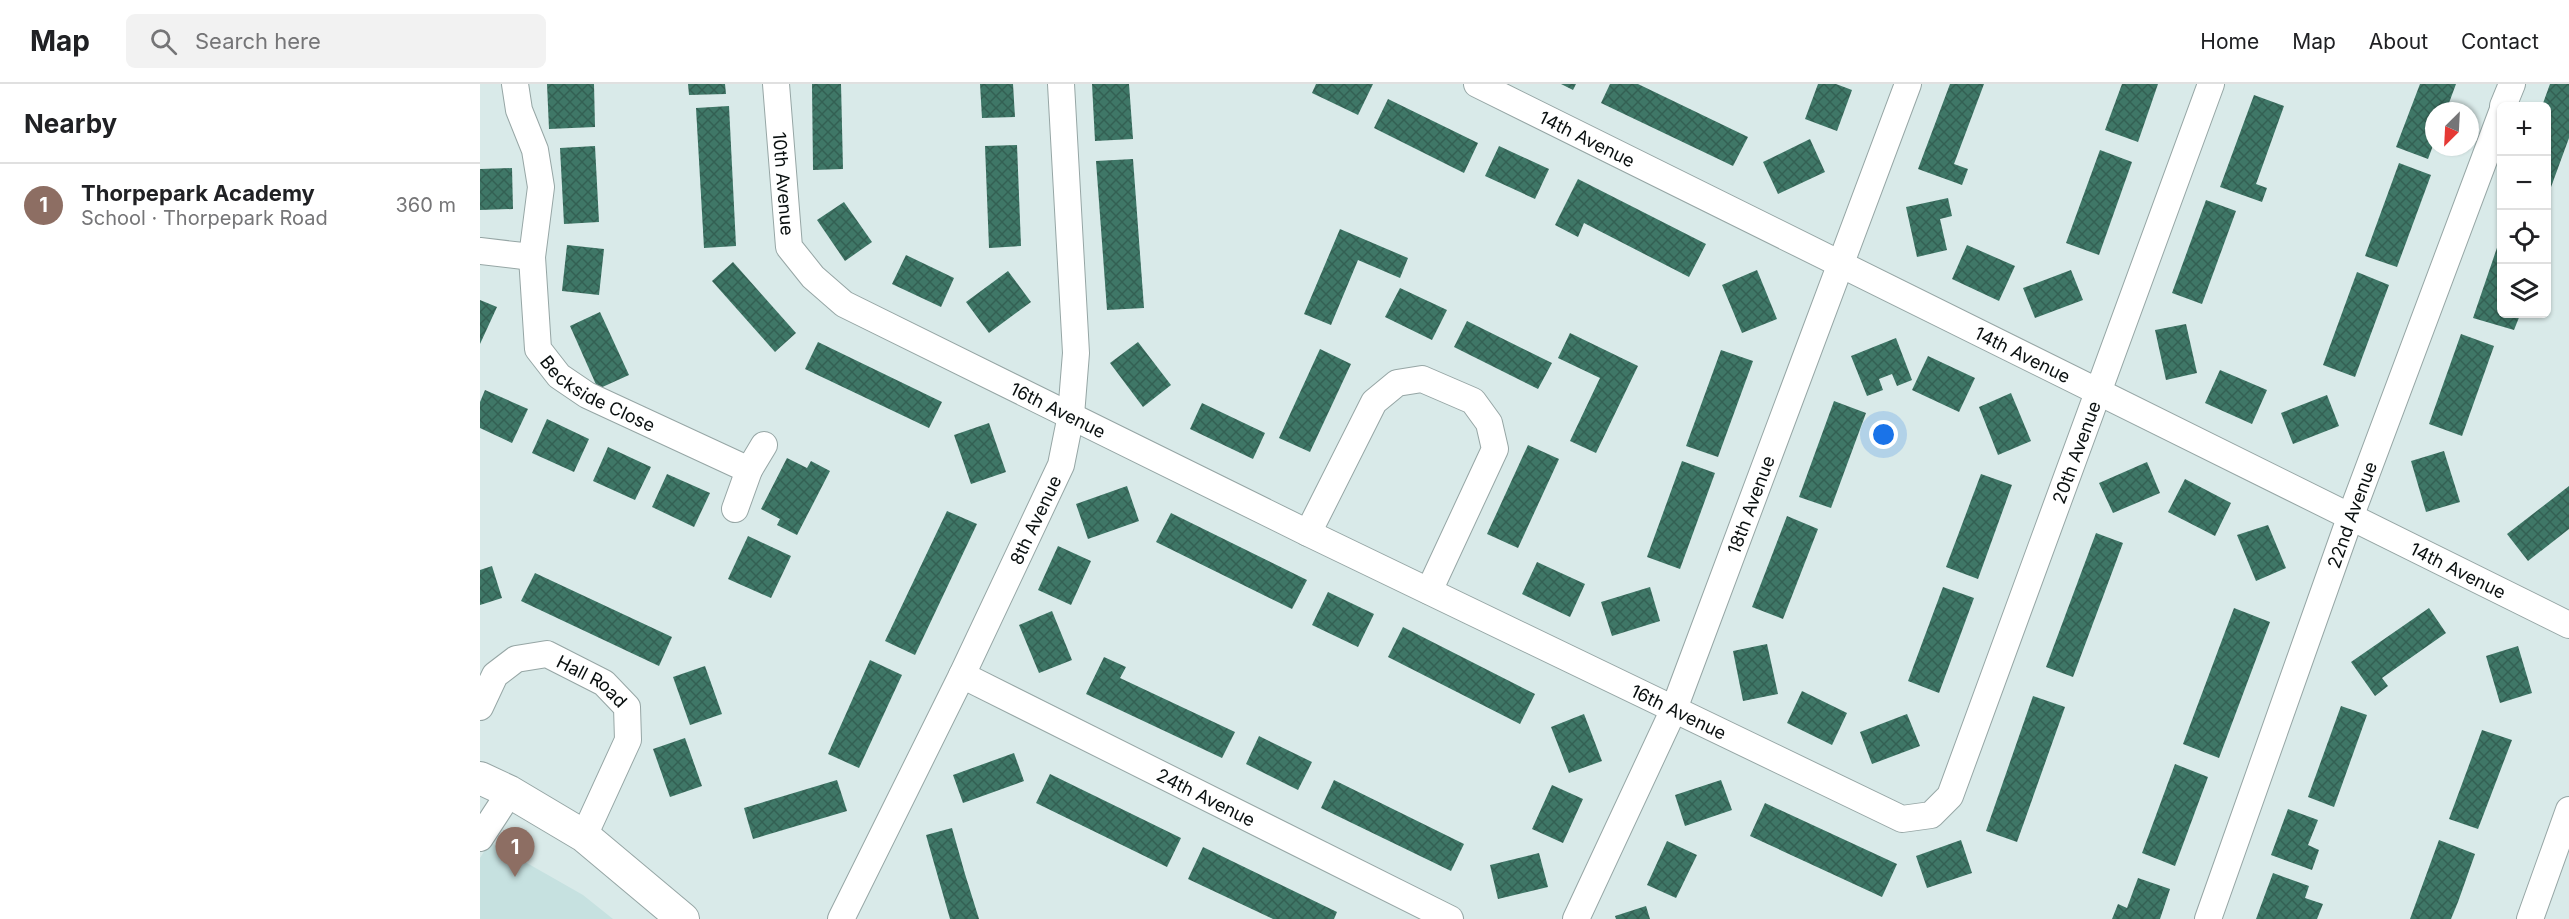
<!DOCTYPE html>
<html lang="en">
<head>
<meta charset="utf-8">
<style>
  body { margin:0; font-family:Inter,sans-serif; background:#f2f2f2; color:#202124 }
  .controls { position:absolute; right:18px; top:18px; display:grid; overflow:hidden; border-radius:9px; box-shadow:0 2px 4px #0004 }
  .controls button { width:54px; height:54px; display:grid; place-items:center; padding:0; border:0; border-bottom:2px solid #e0e0e0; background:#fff; color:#202124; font:30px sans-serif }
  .compass { position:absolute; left:1945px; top:18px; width:54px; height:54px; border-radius:50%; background:#fff; box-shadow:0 2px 4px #0004; rotate:204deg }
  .you { position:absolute; left:1404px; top:351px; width:21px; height:21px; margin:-15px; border:4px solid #fff; border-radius:50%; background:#1a73e8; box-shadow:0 0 0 9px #1a73e833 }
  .badge { display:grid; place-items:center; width:39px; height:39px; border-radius:50%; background:#db2777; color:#fff; font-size:20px; font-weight:700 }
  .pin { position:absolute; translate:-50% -50px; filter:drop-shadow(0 2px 3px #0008) }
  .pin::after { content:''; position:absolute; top:32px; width:21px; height:18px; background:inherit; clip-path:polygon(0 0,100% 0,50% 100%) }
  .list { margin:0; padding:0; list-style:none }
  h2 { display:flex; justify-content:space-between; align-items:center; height:78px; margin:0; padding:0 24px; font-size:26px }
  h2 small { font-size:20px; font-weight:400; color:#757577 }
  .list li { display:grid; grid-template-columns:39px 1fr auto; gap:18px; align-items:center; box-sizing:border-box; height:84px; padding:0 24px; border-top:2px solid #e0e0e0 }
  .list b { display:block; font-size:22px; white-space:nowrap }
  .list p { margin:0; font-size:20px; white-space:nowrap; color:#757577 }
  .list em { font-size:20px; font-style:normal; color:#757577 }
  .icon { flex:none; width:33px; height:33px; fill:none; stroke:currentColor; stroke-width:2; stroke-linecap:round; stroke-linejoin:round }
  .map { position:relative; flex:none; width:2089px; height:835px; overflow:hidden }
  header { display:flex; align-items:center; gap:36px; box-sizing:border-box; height:84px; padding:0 30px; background:#fff; border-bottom:2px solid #e0e0e0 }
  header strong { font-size:28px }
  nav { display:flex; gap:33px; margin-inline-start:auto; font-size:21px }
  .search { width:420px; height:54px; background:#f2f2f2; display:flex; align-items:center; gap:15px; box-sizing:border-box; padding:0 21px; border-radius:9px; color:#757577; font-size:22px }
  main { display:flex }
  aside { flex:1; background:#fff }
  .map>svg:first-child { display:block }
  .built { fill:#c6e1e0 }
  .building { fill:url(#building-cross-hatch) }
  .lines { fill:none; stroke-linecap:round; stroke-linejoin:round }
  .minor-casing { stroke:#96a6a5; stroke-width:28 }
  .tertiary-casing { stroke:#96a6a5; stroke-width:34 }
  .minor { stroke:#fff; stroke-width:26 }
  .tertiary { stroke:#fff; stroke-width:32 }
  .labels { text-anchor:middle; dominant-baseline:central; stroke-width:4.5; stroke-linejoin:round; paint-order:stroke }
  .street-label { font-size:18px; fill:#0a1010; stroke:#e6f7f7 }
</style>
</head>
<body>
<header>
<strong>Map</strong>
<div class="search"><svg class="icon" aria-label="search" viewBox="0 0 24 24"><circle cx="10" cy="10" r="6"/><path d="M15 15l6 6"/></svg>Search here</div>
<nav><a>Home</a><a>Map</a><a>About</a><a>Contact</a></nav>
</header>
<main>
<aside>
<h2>Nearby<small></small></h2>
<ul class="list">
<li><span class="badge" style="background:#8d6e63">1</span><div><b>Thorpepark Academy</b><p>School · Thorpepark Road</p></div><em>360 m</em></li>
</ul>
</aside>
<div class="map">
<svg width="2089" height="835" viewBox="0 0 2089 835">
  <defs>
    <pattern id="building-cross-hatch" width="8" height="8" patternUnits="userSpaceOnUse" patternTransform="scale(1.5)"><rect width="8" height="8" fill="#3f7767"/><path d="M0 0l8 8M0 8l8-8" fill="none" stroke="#336053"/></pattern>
  </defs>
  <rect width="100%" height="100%" fill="#d9eae9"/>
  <!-- built -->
  <polygon class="built" points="10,758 103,811 133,835 0,835 0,774"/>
  <!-- building -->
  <g class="building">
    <polygon points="67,0 114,0 115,43 69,45"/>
    <polygon points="208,0 245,0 246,10 209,11"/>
    <polygon points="332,0 361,0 363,85 333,86"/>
    <polygon points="500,0 533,0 535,33 502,34"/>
    <polygon points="612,0 649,0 653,55 615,57"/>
    <polygon points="836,0 893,0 878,31 832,9"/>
    <polygon points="1081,0 1096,0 1093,6"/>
    <polygon points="1130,0 1158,0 1268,53 1253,82 1121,19"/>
    <polygon points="1338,0 1356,0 1372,6 1357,47 1325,35"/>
    <polygon points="1470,0 1504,0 1474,80 1488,85 1482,101 1438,85"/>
    <polygon points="1642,0 1678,0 1658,58 1625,46"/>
    <polygon points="1940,0 1976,0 1966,27 1954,27 1954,59 1948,75 1916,63"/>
    <polygon points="2070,0 2089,0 2089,54 2067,114 2067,22 2062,22"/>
    <polygon points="1774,11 1804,22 1776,100 1787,104 1782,118 1740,103"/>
    <polygon points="908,15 998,59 984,89 894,44"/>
    <polygon points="249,22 256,162 224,164 216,24"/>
    <polygon points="1330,55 1345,88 1298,110 1283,78"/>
    <polygon points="537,61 541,162 509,164 505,62"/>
    <polygon points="115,62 119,138 84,140 80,64"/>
    <polygon points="1019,62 1069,85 1055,115 1005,92"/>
    <polygon points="1620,66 1652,78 1619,171 1586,159"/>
    <polygon points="653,75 664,224 627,226 616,77"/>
    <polygon points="1919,79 1951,91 1917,183 1885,172"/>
    <polygon points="32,84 33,125 0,126 0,85"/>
    <polygon points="1098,95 1226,160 1209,193 1104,139 1098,153 1075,141"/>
    <polygon points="1468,114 1472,132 1460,135 1467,166 1437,173 1426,123"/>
    <polygon points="1726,116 1756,127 1722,220 1692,209"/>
    <polygon points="364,118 392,158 365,177 337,136"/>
    <polygon points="860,145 928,174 920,194 878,176 851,241 824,230"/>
    <polygon points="2021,152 2022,230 2040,231 2034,246 1993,234"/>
    <polygon points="87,161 124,165 119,211 82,207"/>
    <polygon points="1487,161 1535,182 1519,217 1472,195"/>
    <polygon points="426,171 474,194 461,223 412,200"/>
    <polygon points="253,178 316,249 295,268 232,197"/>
    <polygon points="1277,186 1297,235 1262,249 1242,201"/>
    <polygon points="1591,186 1603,216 1555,234 1543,204"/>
    <polygon points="528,187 551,218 509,249 486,218"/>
    <polygon points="1877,188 1909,201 1875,293 1843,281"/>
    <polygon points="920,204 967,226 952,256 905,233"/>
    <polygon points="0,216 17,223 0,260"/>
    <polygon points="120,228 149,291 118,305 90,242"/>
    <polygon points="987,237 1072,279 1058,305 974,263"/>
    <polygon points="1706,240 1717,289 1686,296 1675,246"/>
    <polygon points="1090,249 1158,282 1116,369 1090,357 1120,294 1078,274"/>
    <polygon points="1981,250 2014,262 1982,352 1949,340"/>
    <polygon points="1416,254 1432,296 1417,302 1412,290 1399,295 1403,306 1387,312 1371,272"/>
    <polygon points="338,258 462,318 449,344 325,285"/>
    <polygon points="658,258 691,301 663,323 630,279"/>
    <polygon points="840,265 871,280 830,368 799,354"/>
    <polygon points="1241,266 1273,277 1238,373 1206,362"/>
    <polygon points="1448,272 1495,294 1479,328 1432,306"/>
    <polygon points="1740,286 1787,306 1772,340 1725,319"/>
    <polygon points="5,306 48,325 32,359 0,344 0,318"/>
    <polygon points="1531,309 1551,357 1518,371 1499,323"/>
    <polygon points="1847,311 1859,342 1813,360 1801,329"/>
    <polygon points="1354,317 1386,329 1351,424 1319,413"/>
    <polygon points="722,319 785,349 773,375 710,345"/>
    <polygon points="67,335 109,355 94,388 52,369"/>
    <polygon points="509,339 526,388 491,400 474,351"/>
    <polygon points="1048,361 1079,375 1038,464 1007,450"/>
    <polygon points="128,363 171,383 155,416 113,397"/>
    <polygon points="1964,367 1980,418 1946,428 1931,377"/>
    <polygon points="307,374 327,384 331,377 350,387 317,451 297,441 300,435 281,425"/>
    <polygon points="1202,377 1235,389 1200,485 1167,473"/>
    <polygon points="1667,378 1680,409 1633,429 1619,399"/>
    <polygon points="187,390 230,409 214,443 172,423"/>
    <polygon points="1501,390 1532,401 1498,495 1466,483"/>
    <polygon points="1705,395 1751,419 1735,452 1688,428"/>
    <polygon points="647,402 659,437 608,455 596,420"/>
    <polygon points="2089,402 2089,445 2048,477 2027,450"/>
    <polygon points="467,427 497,440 435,571 405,557"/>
    <polygon points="691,429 827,496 812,525 676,458"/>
    <polygon points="1307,432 1338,445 1303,535 1272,523"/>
    <polygon points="1788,441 1806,484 1776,497 1757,451"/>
    <polygon points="1616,449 1643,459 1593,593 1566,583"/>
    <polygon points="268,452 311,472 291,514 248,495"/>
    <polygon points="578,462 611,477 591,521 558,506"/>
    <polygon points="1057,478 1105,500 1090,533 1042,510"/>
    <polygon points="12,482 22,514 0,521 0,486"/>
    <polygon points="55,489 192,553 179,582 41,517"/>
    <polygon points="1170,503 1180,537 1132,552 1121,518"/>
    <polygon points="1463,503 1494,514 1459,609 1428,597"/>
    <polygon points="848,508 894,530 878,563 832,541"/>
    <polygon points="1754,524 1790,538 1739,674 1703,660"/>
    <polygon points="1949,524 1966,549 1902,594 1908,602 1895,612 1871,578"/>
    <polygon points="572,527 592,576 559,589 539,541"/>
    <polygon points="923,543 1055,610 1040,640 908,573"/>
    <polygon points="1287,560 1298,610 1263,617 1253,567"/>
    <polygon points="2038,562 2052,609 2020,619 2006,572"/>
    <polygon points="624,573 646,583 640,594 755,648 742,674 606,610"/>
    <polygon points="390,576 422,591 379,684 348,670"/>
    <polygon points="225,582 242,630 210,641 193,593"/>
    <polygon points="1322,607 1367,629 1352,661 1307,639"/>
    <polygon points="1553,612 1585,623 1537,758 1506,747"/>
    <polygon points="1861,622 1887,631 1854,723 1828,713"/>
    <polygon points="1104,630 1122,677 1089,689 1071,643"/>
    <polygon points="1427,630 1440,662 1392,680 1380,648"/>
    <polygon points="2002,646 2032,656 1998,745 1969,735"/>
    <polygon points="779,652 832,678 818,706 766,680"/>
    <polygon points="205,654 222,702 190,713 173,665"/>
    <polygon points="534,669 544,697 483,719 473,691"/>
    <polygon points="1695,680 1728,693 1695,782 1662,769"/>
    <polygon points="570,690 701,754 687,783 556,719"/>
    <polygon points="357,696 367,727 273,755 264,724"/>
    <polygon points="854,696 984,760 971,787 841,724"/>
    <polygon points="1241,696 1252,726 1205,742 1195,711"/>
    <polygon points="1072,701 1103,715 1083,759 1052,745"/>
    <polygon points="1285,719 1417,780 1402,813 1270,752"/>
    <polygon points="1808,725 1838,736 1828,761 1839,766 1832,786 1791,771"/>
    <polygon points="472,744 485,790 499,835 470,835 446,751"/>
    <polygon points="1481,756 1492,789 1447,804 1436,772"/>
    <polygon points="1959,756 1995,770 1978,818 1971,835 1930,835"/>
    <polygon points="1187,757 1217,771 1196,814 1167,801"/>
    <polygon points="723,763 857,828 854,835 793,835 708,795"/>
    <polygon points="1059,769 1068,803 1018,815 1010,781"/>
    <polygon points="1793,789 1829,802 1825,814 1843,820 1837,835 1776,835"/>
    <polygon points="1658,794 1690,805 1680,835 1632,835 1638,820 1647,824"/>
    <polygon points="1166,822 1170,835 1136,835 1135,832"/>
  </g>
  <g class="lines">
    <defs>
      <g id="minor">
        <path id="s1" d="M35 0 39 26 55 66 61 103 52 173 58 265 79 292 107 311 269 386"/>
        <path id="s2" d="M296 0 309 163 333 193 364 220 828 449 1422 735 1451 731 1470 712 1731 0"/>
        <path id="s3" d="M997 0 2089 541"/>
        <polyline points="2023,22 2032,0"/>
        <polyline points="0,167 52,173"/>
        <polyline points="255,425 269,386 284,361"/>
        <polyline points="828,449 894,318 917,299 942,295 993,317 1009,339 1015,365 949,507"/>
        <path id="s4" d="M482 591 970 835"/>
        <path id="s5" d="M0 623 15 591 36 575 67 570 124 599 147 623 148 656 104 752"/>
        <polyline points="0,754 30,708"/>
        <path id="s6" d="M361 835 482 591 581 381 591 331 596 269 581 0"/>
        <path id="s7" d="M1096 835 1194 625 1428 0"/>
        <path id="s8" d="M1728 835 1871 431 2022 28"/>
        <polyline points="2050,835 2089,726"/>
      </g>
      <polyline id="tertiary" points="0,694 30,708 104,752 203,835"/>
    </defs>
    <!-- minor casing -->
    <use href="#minor" class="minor-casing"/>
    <!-- tertiary casing -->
    <use href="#tertiary" class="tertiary-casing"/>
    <!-- minor -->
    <use href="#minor" class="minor"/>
    <!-- tertiary -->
    <use href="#tertiary" class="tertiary"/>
  </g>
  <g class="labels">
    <!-- street labels -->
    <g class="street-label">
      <text stroke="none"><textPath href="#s3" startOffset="123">14th Avenue</textPath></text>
      <text stroke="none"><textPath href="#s2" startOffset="100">10th Avenue</textPath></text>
      <text stroke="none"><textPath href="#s3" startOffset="609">14th Avenue</textPath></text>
      <text stroke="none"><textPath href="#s1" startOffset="346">Beckside Close</textPath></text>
      <text stroke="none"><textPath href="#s2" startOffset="482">16th Avenue</textPath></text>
      <text stroke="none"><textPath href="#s2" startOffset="1842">20th Avenue</textPath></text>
      <text stroke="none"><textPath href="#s7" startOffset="450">18th Avenue</textPath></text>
      <text stroke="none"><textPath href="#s8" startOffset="429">22nd Avenue</textPath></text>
      <text stroke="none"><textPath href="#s6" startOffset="444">8th Avenue</textPath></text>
      <text stroke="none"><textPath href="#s3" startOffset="1095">14th Avenue</textPath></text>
      <text stroke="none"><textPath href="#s5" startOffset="146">Hall Road</textPath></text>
      <text stroke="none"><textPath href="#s2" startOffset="1172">16th Avenue</textPath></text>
      <text stroke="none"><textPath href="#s4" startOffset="273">24th Avenue</textPath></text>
    </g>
  </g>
</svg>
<div class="controls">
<button>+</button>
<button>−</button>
<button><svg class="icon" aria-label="locate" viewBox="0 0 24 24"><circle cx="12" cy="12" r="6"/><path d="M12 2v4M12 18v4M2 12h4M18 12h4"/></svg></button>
<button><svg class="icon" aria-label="layers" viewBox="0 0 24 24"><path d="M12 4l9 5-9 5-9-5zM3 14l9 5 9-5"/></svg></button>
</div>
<svg class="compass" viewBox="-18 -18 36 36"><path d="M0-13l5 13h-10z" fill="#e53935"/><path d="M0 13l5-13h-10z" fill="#757577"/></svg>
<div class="you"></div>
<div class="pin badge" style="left:35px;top:793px;background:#8d6e63">1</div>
</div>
</main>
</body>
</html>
